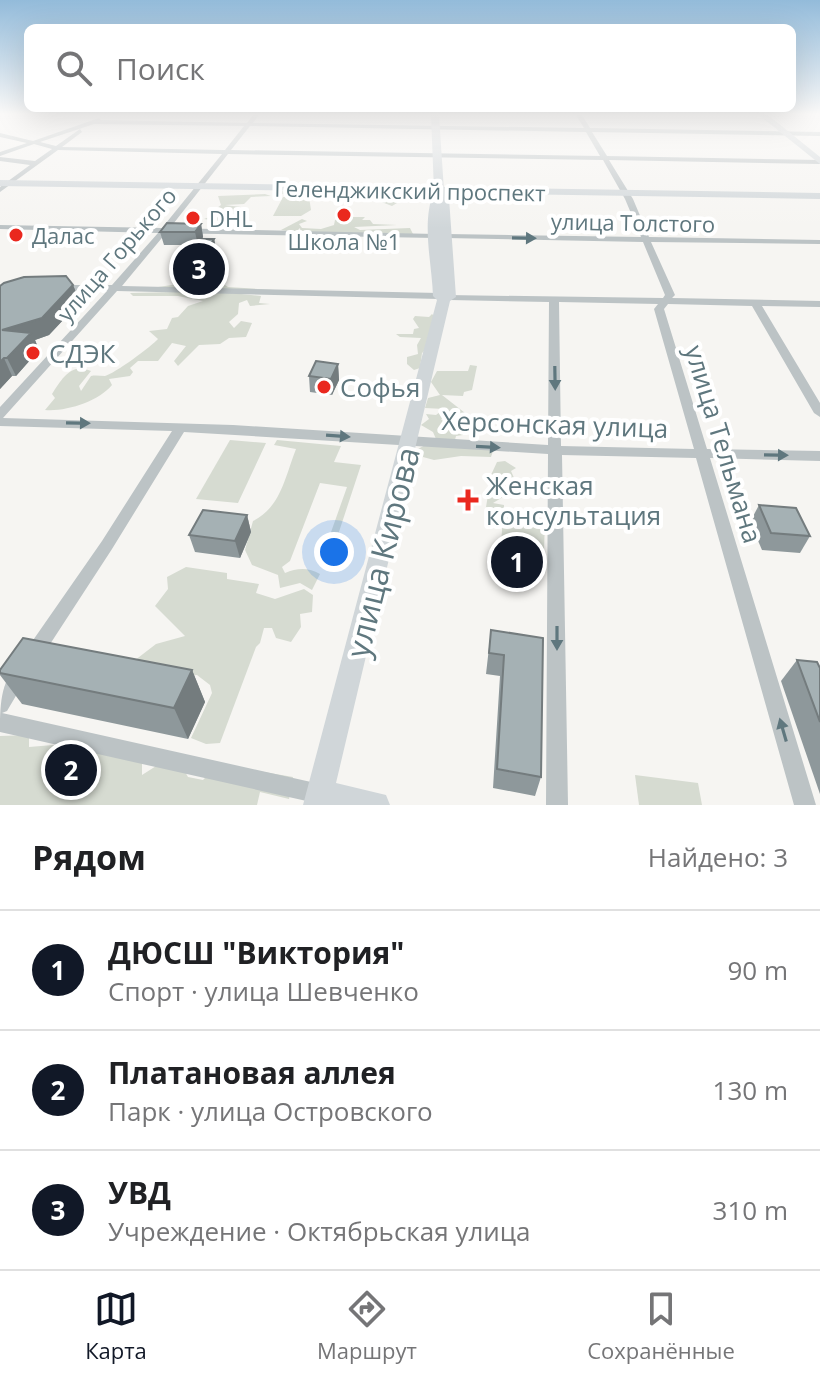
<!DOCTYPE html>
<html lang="ru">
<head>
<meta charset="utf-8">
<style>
  body { margin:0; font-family:"Open Sans",sans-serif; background:#f2f2f2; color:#202124 }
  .you { position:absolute; left:334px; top:552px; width:28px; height:28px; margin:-20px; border:6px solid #fff; border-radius:50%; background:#1a73e8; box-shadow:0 0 0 12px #1a73e833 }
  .badge { display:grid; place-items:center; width:52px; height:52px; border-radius:50%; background:#111827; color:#fff; font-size:26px; font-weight:700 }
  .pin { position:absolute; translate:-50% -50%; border:4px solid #fff; box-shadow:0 2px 8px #0006 }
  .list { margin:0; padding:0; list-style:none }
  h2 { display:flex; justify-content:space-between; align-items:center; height:104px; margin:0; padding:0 32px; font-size:34px }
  h2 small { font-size:26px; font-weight:400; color:#757577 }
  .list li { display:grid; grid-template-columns:52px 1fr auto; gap:24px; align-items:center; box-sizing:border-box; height:120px; padding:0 32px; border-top:2px solid #e0e0e0 }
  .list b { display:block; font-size:30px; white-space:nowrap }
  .list p { margin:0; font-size:26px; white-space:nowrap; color:#757577 }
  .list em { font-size:26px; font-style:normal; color:#757577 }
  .icon { flex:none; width:44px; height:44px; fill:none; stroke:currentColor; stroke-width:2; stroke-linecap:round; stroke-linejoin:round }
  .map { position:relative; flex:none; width:820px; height:805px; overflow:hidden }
  .search { position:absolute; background:#fff; box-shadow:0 8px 32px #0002; left:24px; right:24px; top:24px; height:88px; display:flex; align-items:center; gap:20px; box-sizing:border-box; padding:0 28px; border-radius:12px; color:#757577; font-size:30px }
  .sheet { height:464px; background:#fff }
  nav { display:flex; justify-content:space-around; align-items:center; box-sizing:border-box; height:112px; border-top:2px solid #e0e0e0; background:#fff; font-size:22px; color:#757577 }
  nav a { display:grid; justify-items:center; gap:4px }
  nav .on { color:#111827 }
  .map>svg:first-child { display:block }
  .green { fill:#d6dbd1 }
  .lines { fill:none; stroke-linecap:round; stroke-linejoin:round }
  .street { fill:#bcc3c5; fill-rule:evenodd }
  .secondary { fill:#d0d6d9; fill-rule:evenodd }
  .primary { fill:#d0d6d9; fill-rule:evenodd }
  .wall { fill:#8e989b }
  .shaded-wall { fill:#747c7e }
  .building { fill:#a5b1b4; stroke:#747c7e; stroke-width:2 }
  .oneway { fill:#5f777e }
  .poi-dot { fill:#ea281e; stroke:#fff; stroke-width:3 }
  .labels { text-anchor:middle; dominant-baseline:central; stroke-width:8; stroke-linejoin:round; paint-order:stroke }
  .far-street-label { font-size:22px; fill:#5f777e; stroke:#fff }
  .far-poi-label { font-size:22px; fill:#5f777e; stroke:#fff; text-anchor:start }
  .poi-label { font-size:26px; fill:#5f777e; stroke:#fff; text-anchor:start }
  .street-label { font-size:26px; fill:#5f777e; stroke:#fff }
  .near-street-label { font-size:32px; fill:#5f777e; stroke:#fff }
</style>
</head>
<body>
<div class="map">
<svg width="820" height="805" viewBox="0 0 820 805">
  <rect width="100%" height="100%" fill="#f6f5f2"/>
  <!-- green -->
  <g class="green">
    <polygon points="276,191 413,193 422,193 424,199 402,200 392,206 363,195 275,194"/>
    <polygon points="265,194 271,196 251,197 244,204 225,205 241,207 239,215 225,222 204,219 209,217 209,210 220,210 217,208 221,205 218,196"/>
    <polygon points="283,197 309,197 311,210 301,216 273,216"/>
    <polygon points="349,217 365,217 362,220 370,220 373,224 397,225 354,227 360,230 410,228 413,234 301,233 300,228 296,232 281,230 302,219 307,221 299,224 302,228 321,229 334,225 335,220"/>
    <path d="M221 276H225L222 283 228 287 274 290 221 292 261 296 259 303 270 304 250 306 247 300 239 303 238 314 229 322 234 328 241 321 252 323 246 337 229 338 220 344 199 345 178 366 174 361 186 346 172 343 158 361H138L130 368 133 372 130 376 109 379 112 385C99 401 66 412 45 410L55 398 52 394C62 378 72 362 91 371L79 386 81 391 91 376C96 375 100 376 105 376 114 374 152 346 158 339L149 331 167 329 172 318 178 317 188 306 203 301 178 296H133L130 293 175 292 158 287 186 283 192 287 185 291 208 292 196 287 208 285Z"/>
    <polygon points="432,314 434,316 425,350 422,353 420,368 414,370 407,364 407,357 418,354 417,345 421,338 400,337 396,334 413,334 414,329 419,328 413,319 415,316 429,317"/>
    <polygon points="470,365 477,366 472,390 464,392 463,396 442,395 465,413 441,419 446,425 462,428 463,435 456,436 455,440 493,451 491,457 461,456 434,460 423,457 418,449 436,439 433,432 421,425 429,419 426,414 436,415 444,409 425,408 428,398 440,395 431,382 437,371 468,371"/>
    <polygon points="230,440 266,443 238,503 196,499"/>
    <path d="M277 440 341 446 334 462 361 465 332 553 324 552 347 487 320 483 290 561 282 567 285 573C297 568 308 567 320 574L312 590 300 583 280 588 278 575 252 565 245 550 253 521C281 507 285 477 296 449L274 445Z"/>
    <polygon points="505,461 516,468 511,471 518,487 509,498 503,497 493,503 504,505 504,513 497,514 486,507 489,489 493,485 491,475 497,462"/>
    <polygon points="503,516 545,522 544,550 501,544"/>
    <polygon points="186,567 227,573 227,579 259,584 256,593 275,599 304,589 313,595 312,612 300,614 301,627 291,642 276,638 272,628 264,628 260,643 256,647 220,743 206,744 191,738 212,693 210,685 197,675 142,679 130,664 156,644 185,636 155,606 168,589 167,577"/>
    <polygon points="29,735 29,747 65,744 142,763 142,775 175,754 188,777 203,780 218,764 293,777 289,799 260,792 257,805 0,805 0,736"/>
    <polygon points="635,775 698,783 702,805 639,805"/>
  </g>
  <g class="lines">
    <!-- street -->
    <g class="street">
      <path d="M253 115H259L253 123 584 128 576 115H582L590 128 820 132V136L592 132 607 156 820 160V164L609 160 633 199 649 237 820 240V244L651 242 675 295 672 298 820 301V307L762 306 820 403V417L814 413 752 306 668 304 664 309 707 449 820 451V461L710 458 816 805H794L696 458 562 455 568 805H546L548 454 184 432 112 549 41 658 35 660 29 658 26 652 29 646 102 541 172 431 0 426V407L107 291 59 290 56 289V285H112L158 233 0 229V225L162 228 222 154 58 150 0 192V187L30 165 0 161V157L35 161 52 149 34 144 0 156V152L27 143 0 137V133L33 141 99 118 101 120 247 123ZM94 124 244 126 225 150 62 147 82 132 80 129 56 146 40 142ZM250 126 586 132 600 156 231 150ZM228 154 603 160 625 199 641 237 446 234 442 236 446 238 643 242 665 295 663 298 447 295V299L450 300 549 302 548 445 233 425 3 418 117 291 439 299 444 296 439 293 122 286 166 233 436 238 440 236 436 234 170 228ZM559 302 658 304 654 309 694 449 561 446Z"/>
      <path d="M18 668 24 671 27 677 7 711 2 713 320 784 327 787 330 794 327 801 320 804 0 732C0 710 0 678 18 668Z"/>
    </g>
    <!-- secondary -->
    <g class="secondary">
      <path d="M431 115H439L444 191 449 198 456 297 450 301 336 783 386 795 390 805H303L437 300 433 296C432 263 421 223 434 191Z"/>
      <polygon points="759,115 768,115 820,157 820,164"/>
    </g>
    <!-- primary -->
    <polygon class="primary" points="0,180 820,193 820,199 0,186"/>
  </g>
  <!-- wall -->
  <g class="wall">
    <polygon points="201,224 203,237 202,239 214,239 217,252 199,282 182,281 178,267 193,245 164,245 160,232"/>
    <polygon points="73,285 80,302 49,335 35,340 39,350 16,376 12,376 0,389 0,286"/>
    <polygon points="338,364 339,380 332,395 310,392 309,376"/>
    <polygon points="759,505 810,536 800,553 762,550 750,522"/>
    <polygon points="247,515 251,532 240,558 195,552 189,535"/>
    <polygon points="491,630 543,638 541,777 535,796 493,788 500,676 486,674"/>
    <polygon points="797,660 820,668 820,794 781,681"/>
    <polygon points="0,670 192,670 205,702 188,739 22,704 0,675"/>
  </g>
  <!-- shaded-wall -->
  <g class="shaded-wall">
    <polygon points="201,224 203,237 198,245 195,232"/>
    <polygon points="214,239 217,252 199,282 196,268"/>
    <polygon points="73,285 80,302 49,335 35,340 39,350 16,376 7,358 2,330"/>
    <polygon points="4,358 12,376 0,389 0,362"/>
    <polygon points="338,364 339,380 332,395 331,379"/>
    <polygon points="247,515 251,532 240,558 235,541"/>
    <polygon points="192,670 205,702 188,739 174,708"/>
  </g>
  <!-- building -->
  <g class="building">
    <polygon points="167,223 201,224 195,232 160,232"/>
    <polygon points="198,239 214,239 196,268 178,267"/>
    <polygon points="66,276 73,285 42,318 2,330 31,333 7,358 4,358 0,362 0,286 4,283 24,277"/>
    <polygon points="316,361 338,364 331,379 309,376"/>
    <polygon points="759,505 796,508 810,536 771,533"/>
    <polygon points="203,510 247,515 235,541 189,535"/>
    <polygon points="491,630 543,638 541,777 497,769 504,655 489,653"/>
    <polygon points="23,638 192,670 174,708 0,673 0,670"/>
    <polygon points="797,660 817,662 820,668 820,722"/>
  </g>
  <!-- one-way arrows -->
  <defs><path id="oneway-solid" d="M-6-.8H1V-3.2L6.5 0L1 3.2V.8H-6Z" transform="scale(2)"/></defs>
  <g class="oneway">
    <use href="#oneway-solid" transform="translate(524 238) rotate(1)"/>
    <use href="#oneway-solid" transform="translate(555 378) rotate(89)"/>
    <use href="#oneway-solid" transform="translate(78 423) rotate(1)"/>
    <use href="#oneway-solid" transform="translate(338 436) rotate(4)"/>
    <use href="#oneway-solid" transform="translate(488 447) rotate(3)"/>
    <use href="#oneway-solid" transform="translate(776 455) rotate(1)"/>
    <use href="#oneway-solid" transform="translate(557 638) rotate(90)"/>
    <use href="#oneway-solid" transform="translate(783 730) rotate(-106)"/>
  </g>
  <!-- sky -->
  <linearGradient id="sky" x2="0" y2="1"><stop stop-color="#93bbda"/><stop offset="0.5" stop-color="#fbfaf9"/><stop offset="1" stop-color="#fbfaf9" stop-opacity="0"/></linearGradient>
  <rect width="820" height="228" fill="url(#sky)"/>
  <!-- markers -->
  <g class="poi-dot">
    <circle cx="344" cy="215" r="8"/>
    <circle cx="193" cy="218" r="8"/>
    <circle cx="16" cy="235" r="8"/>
    <circle cx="33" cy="353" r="8"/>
    <circle cx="324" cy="387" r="8"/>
    <path d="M464 488h8v8h8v8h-8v8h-8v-8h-8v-8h8z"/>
  </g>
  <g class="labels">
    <!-- far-street labels -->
    <g class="far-street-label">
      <text transform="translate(410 190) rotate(1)">Геленджикский проспект</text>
      <text transform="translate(633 222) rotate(1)">улица Толстого</text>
      <text transform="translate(116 254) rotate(-49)">улица Горького</text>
    </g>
    <!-- far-poi labels -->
    <g class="far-poi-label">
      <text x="209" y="218">DHL</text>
      <text x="32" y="235">Далас</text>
      <text x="344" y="241" text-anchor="middle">Школа №1</text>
    </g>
    <!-- poi labels -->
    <g class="poi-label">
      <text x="49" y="353">СДЭК</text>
      <text x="340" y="387">Софья</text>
      <text x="486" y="485">Женская<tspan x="486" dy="30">консультация</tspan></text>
    </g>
    <!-- street labels -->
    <g class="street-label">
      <text transform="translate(555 424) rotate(2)">Херсонская улица</text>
      <text transform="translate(724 444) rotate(73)">улица Тельмана</text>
    </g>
    <!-- near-street labels -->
    <g class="near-street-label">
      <text transform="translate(382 552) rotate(-76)">улица Кирова</text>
    </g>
  </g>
</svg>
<div class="you"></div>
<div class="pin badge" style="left:517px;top:562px">1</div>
<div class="pin badge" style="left:71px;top:770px">2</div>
<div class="pin badge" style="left:199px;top:269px">3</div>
<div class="search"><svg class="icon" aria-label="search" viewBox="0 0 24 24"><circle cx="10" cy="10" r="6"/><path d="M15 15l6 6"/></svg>Поиск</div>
</div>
<section class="sheet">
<h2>Рядом<small>Найдено: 3</small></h2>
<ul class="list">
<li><span class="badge">1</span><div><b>ДЮСШ &quot;Виктория&quot;</b><p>Спорт · улица Шевченко</p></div><em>90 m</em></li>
<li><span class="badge">2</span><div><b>Платановая аллея</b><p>Парк · улица Островского</p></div><em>130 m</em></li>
<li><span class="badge">3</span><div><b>УВД</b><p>Учреждение · Октябрьская улица</p></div><em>310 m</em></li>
</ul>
</section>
<nav>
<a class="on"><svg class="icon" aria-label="map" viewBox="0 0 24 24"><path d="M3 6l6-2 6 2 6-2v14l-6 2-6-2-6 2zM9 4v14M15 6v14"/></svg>Карта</a>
<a><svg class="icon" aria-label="directions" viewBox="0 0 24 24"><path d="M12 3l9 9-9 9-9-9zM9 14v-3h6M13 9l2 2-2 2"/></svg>Маршрут</a>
<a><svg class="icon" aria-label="saved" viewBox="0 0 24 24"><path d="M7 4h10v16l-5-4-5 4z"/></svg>Сохранённые</a>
</nav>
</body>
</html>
